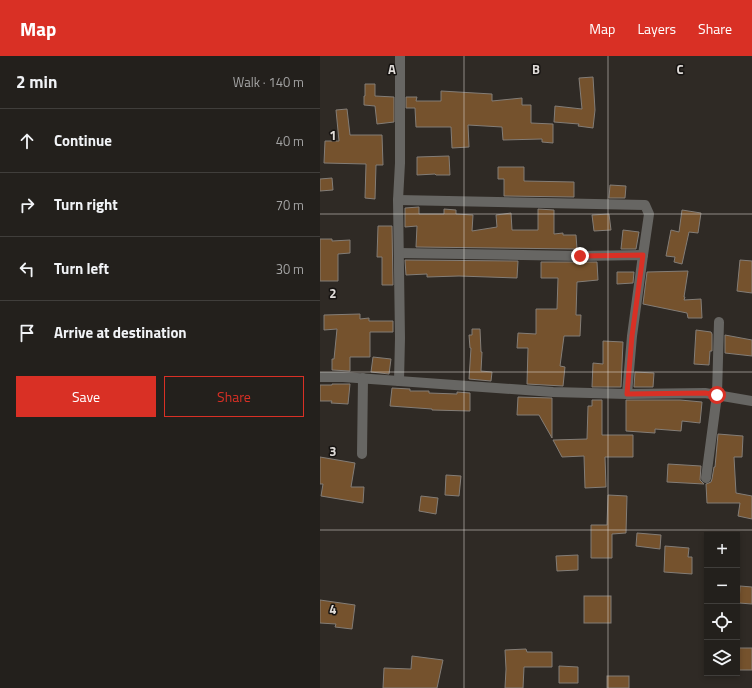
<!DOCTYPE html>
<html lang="en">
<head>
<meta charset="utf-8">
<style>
  body { margin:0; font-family:"Titillium Web",sans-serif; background:#2f2d29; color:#f1f3f6 }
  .controls { position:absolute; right:12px; bottom:12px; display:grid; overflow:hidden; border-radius:0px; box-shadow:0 2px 6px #0003 }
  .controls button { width:36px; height:36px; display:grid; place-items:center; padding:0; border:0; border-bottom:1px solid #403e3b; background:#23201c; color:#f1f3f6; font:20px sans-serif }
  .stop { position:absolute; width:12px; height:12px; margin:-9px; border:3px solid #d93025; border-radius:50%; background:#fff }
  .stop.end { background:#d93025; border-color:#fff; box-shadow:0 1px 4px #0008 }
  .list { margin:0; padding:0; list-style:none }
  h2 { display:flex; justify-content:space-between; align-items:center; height:52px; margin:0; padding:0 16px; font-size:17px }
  h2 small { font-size:13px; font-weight:400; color:#a3a3a3 }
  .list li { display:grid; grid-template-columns:26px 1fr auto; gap:12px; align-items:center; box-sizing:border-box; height:64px; padding:0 16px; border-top:1px solid #403e3b }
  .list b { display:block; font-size:15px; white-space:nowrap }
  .list em { font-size:13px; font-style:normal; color:#a3a3a3 }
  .actions { display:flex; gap:8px; padding:12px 16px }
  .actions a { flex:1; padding:9px 0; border:1px solid #d93025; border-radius:0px; text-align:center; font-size:14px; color:#d93025 }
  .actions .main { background:#d93025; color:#fff }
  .icon { flex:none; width:22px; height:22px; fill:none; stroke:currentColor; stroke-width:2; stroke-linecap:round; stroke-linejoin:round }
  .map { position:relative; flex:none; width:432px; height:632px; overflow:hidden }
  header { display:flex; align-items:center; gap:24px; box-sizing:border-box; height:56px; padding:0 20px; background:#d93025; color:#fff }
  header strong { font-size:19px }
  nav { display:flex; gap:22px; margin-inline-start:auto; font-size:14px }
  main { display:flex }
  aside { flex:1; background:#23201c }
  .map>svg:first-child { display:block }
  .building { fill:#75522d; stroke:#837d77 }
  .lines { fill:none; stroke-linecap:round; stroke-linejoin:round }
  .minor { stroke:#676663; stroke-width:10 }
  .route { stroke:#d93025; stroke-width:5 }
  .grid { fill:none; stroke:#dfdbd8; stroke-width:1; stroke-opacity:0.55 }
  .grid-label { font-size:13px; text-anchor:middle; font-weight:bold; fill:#dfdbd8; stroke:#161311; stroke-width:3; stroke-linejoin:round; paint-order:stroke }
</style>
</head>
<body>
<header>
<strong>Map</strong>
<nav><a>Map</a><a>Layers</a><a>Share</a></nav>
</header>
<main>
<aside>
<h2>2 min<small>Walk · 140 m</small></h2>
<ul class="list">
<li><svg class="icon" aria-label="ahead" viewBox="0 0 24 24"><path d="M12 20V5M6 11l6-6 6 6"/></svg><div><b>Continue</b></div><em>40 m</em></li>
<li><svg class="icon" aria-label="right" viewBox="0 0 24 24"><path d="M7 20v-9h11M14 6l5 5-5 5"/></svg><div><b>Turn right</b></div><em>70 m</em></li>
<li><svg class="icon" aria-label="left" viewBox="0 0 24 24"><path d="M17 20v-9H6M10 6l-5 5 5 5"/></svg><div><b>Turn left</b></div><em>30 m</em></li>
<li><svg class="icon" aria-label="arrive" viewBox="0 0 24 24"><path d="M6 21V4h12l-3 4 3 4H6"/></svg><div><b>Arrive at destination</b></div></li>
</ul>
<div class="actions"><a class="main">Save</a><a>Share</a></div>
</aside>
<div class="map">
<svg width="432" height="632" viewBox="0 0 432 632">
  <rect width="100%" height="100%" fill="#2f2a25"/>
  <!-- building -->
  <g class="building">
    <polygon points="273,21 275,54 273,72 258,70 259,68 234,66 235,50 262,53 259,22"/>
    <polygon points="45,28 55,28 55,40 74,41 74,66 57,68 55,50 44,49 44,40 45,40"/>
    <polygon points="121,35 172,38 172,45 202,42 202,49 211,49 211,67 233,68 233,87 222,86 222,83 183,84 182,71 148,69 149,91 132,92 131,71 96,71 95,52 86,52 86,41 97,41 96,45 121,45"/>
    <polygon points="27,53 30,79 62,79 63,109 56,109 55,143 45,142 46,108 4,107 5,85 19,85 16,54"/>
    <polygon points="129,100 130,119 116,119 115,118 97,119 97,101"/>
    <polygon points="178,111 204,111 204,125 254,126 254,141 184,140 184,123 178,123"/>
    <polygon points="12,122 13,134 0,135 0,123"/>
    <polygon points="290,129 306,130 305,142 289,142"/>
    <polygon points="99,151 99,158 124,158 124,153 136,154 136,158 153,159 152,175 177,171 176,159 191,157 192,174 218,174 218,153 234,154 234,178 243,177 243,179 256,179 257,193 96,191 97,170 85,171 85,152"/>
    <polygon points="362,154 381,157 378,177 369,176 362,208 354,206 355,201 346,200 351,174 359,176"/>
    <polygon points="289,158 291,174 274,175 272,159"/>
    <polygon points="58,170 72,170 73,229 62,229 62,201 57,201"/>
    <polygon points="303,174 319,176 316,193 301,193"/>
    <polygon points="0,183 12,183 12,185 30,184 30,197 18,198 18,225 0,225"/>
    <polygon points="85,204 198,205 197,222 139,220 107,221 107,218 86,219"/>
    <polygon points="420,204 432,205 432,237 417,235"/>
    <polygon points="221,206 277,206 278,224 257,226 256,259 261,259 260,280 244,280 240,310 245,311 243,330 207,328 208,292 197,292 198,277 216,278 216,253 237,253 238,222 221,222"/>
    <polygon points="368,215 364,241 365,241 364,244 381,243 382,262 368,262 367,257 323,248 327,216"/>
    <polygon points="297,216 314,216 313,227 297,228"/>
    <polygon points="40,258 40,263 49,262 49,265 73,265 73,276 50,276 50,301 30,301 30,315 12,314 12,303 14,303 17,273 4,274 4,259"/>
    <polygon points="152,273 160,273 161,296 162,296 161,315 172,316 171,325 149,323 151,292 150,292 149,279 152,279"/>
    <polygon points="376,274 391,276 392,278 392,295 390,295 389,309 374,308"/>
    <polygon points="405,279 432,284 432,300 405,297"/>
    <polygon points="283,285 303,286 301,331 272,331 273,307 283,308"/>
    <polygon points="53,301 71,303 69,318 51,316"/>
    <polygon points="315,316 334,317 333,331 314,331"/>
    <polygon points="12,328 30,328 28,348 11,347 12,345 0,345 0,329 12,329"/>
    <polygon points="72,332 90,333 90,335 109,335 109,337 137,338 137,336 150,337 150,355 112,354 112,353 70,350"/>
    <polygon points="198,341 232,342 232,382 219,359 197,359"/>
    <polygon points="272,344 282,344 282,379 313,379 313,401 285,401 286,431 265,432 264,400 242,401 233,384 267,383 268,350 272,350"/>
    <polygon points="306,344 360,344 382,346 380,367 362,365 361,375 335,373 335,377 306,375"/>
    <polygon points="398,378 423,380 422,401 414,401 416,437 432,440 432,463 418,460 420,447 387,447 386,428 391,426 392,423 394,411 395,411"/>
    <polygon points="0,401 35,407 31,431 44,431 43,447 1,440 3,428 0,428"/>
    <polygon points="348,408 381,410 380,424 384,428 347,426"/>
    <polygon points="126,419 141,420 139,440 125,439"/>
    <polygon points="288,439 307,440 306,477 292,478 292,502 271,502 271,469 287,469"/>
    <polygon points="101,440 118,442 116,458 99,455"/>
    <polygon points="317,477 341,479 340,493 316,490"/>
    <polygon points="345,490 369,492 368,501 372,501 372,518 344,516"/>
    <polygon points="258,499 258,514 237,515 236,500"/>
    <polygon points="420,530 432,531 432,548 419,547"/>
    <rect x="264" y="540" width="27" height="27"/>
    <polygon points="0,544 35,549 32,573 15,571 16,568 0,567"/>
    <rect x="417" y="592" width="15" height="22"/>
    <polygon points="206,593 207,596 232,596 232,611 204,611 203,632 185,632 186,613 185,594"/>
    <polygon points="92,600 123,604 117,632 63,632 64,612 91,613"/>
    <polygon points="239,610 258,611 258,627 239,627"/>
    <rect x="287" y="620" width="22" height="12"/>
  </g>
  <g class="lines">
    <!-- minor -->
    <g class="minor">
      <polyline points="78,144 325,149 329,158 323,199"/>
      <polyline points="79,197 260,200 323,199 312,280 307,338"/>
      <polyline points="0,321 23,321 233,336 307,338 385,337 432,345"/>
      <polyline points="79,325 80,282 78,144 80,107 80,0"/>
      <polyline points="42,398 43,322"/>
      <polyline points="386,422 397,339 399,266"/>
    </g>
  </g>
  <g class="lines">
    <!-- route -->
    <polyline class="route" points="260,200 323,199 312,280 307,338 385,337 397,339"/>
  </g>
  <!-- grid -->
  <path class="grid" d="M144 0V632M288 0V632M0 158H432M0 316H432M0 474H432"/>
  <g class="grid-label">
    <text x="72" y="18">A</text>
    <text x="216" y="18">B</text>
    <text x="360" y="18">C</text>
    <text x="13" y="84">1</text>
    <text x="13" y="242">2</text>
    <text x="13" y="400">3</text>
    <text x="13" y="558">4</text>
  </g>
</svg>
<div class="controls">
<button>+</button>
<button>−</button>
<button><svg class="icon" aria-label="locate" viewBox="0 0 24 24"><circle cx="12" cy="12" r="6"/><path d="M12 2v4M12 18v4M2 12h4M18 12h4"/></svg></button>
<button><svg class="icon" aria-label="layers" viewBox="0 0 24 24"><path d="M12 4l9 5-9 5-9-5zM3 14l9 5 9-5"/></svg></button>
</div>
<div class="stop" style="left:397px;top:339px"></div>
<div class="stop end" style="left:260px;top:200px"></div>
</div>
</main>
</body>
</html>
